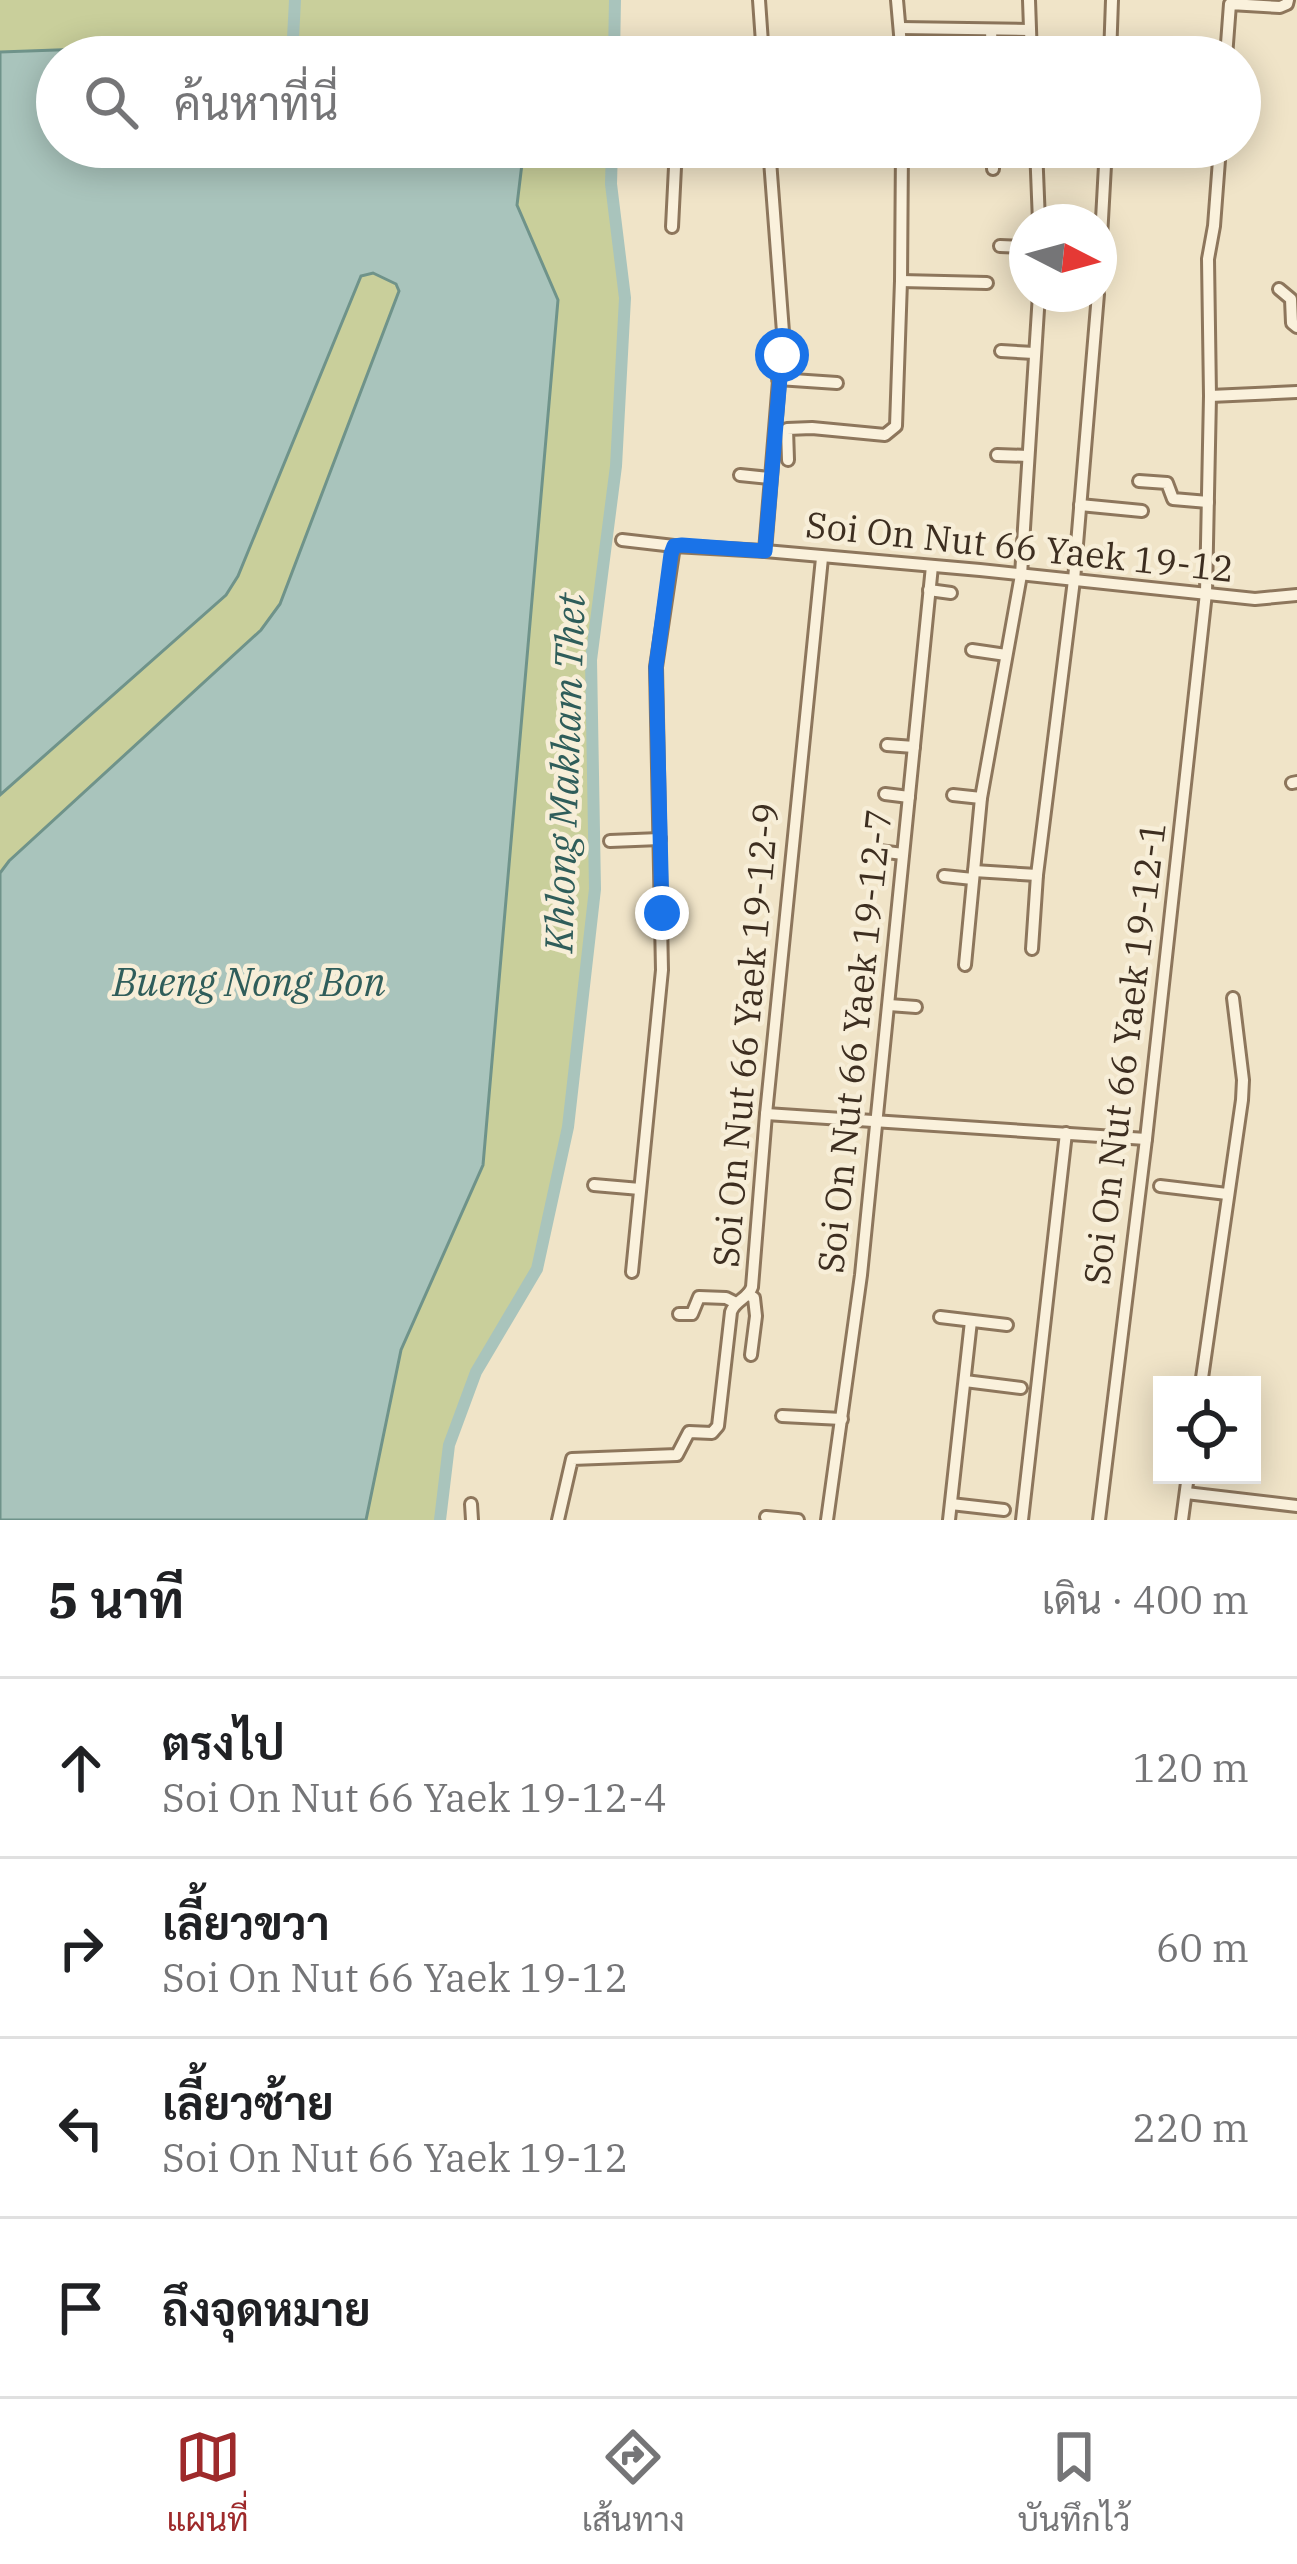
<!DOCTYPE html>
<html lang="th">
<head>
<meta charset="utf-8">
<style>
  body { margin:0; font-family:"IBM Plex Serif",Sarabun,serif; background:#f6f6f6; color:#202124 }
  .controls { position:absolute; right:36px; bottom:36px; display:grid; overflow:hidden; border-radius:0px; box-shadow:0 6px 30px #0003 }
  .controls button { width:108px; height:108px; display:grid; place-items:center; padding:0; border:0; border-bottom:3px solid #e0e0e0; background:#fff; color:#202124; font:60px sans-serif }
  .compass { position:absolute; left:1009px; top:204px; width:108px; height:108px; border-radius:50%; background:#fff; box-shadow:0 6px 30px #0003; rotate:96deg }
  .stop { position:absolute; width:36px; height:36px; margin:-27px; border:9px solid #1a73e8; border-radius:50%; background:#fff }
  .stop.end { background:#1a73e8; border-color:#fff; box-shadow:0 3px 12px #0008 }
  .list { margin:0; padding:0; list-style:none }
  h2 { display:flex; justify-content:space-between; align-items:center; height:156px; margin:0; padding:0 48px; font-size:51px }
  h2 small { font-size:39px; font-weight:400; color:#757577 }
  .list li { display:grid; grid-template-columns:78px 1fr auto; gap:36px; align-items:center; box-sizing:border-box; height:180px; padding:0 48px; border-top:3px solid #e0e0e0 }
  .list b { display:block; font-size:45px; white-space:nowrap }
  .list p { margin:0; font-size:39px; white-space:nowrap; color:#757577 }
  .list em { font-size:39px; font-style:normal; color:#757577 }
  .icon { flex:none; width:66px; height:66px; fill:none; stroke:currentColor; stroke-width:2; stroke-linecap:round; stroke-linejoin:round }
  .map { position:relative; flex:none; width:1297px; height:1520px; overflow:hidden }
  .search { position:absolute; background:#fff; box-shadow:0 6px 30px #0003; left:36px; right:36px; top:36px; height:132px; display:flex; align-items:center; gap:30px; box-sizing:border-box; padding:0 42px; border-radius:66px; color:#757577; font-size:45px }
  .sheet { height:876px; background:#fff }
  nav { display:flex; justify-content:space-around; align-items:center; box-sizing:border-box; height:168px; border-top:3px solid #e0e0e0; background:#fff; font-size:33px; color:#757577 }
  nav a { display:grid; justify-items:center; gap:6px }
  nav .on { color:#9e2a2b }
  .map>svg:first-child { display:block }
  .green { fill:#c9cf9b }
  .water { fill:#a9c4bc; stroke:#6f938a; stroke-width:3 }
  .lines { fill:none; stroke-linecap:round; stroke-linejoin:round }
  .canal { stroke:#a9c4bc; stroke-width:12 }
  .minor-casing { stroke:#8d765c; stroke-width:16 }
  .minor { stroke:#faf1dc; stroke-width:10 }
  .route { stroke:#1a73e8; stroke-width:15 }
  .labels { text-anchor:middle; dominant-baseline:central; stroke-width:9; stroke-linejoin:round; paint-order:stroke }
  .street-label { font-size:36px; fill:#3d2e20; stroke:#f7eed8 }
  .water-label { font-size:39px; font-style:italic; fill:#2f5d5a; stroke:#f7eed8 }
</style>
</head>
<body>
<div class="map">
<svg width="1297" height="1520" viewBox="0 0 1297 1520">
  <rect width="100%" height="100%" fill="#f0e4c8"/>
  <!-- green -->
  <polygon class="green" points="0,0 615,0 614,57 57,57 57,147 612,147 611,184 625,298 616,466 591,660 595,889 568,1127 537,1269 476,1372 449,1445 440,1520 0,1520"/>
  <!-- water -->
  <polygon class="water" points="84,49 155,57 57,57 57,147 524,147 517,205 558,300 483,1165 401,1350 366,1520 0,1520 0,873 9,861 261,630 280,604 399,291 396,284 373,273 361,276 238,576 226,595 0,795 0,52"/>
  <g class="lines">
    <!-- canal -->
    <g class="canal">
      <polyline points="292,57 295,0"/>
      <polyline points="614,57 615,0"/>
      <polyline points="440,1520 449,1445 476,1372 537,1269 568,1127 595,889 591,660 616,466 625,298 611,184 612,147"/>
    </g>
    <defs>
      <g id="minor">
        <polyline points="759,0 763,57"/>
        <polyline points="897,0 902,57"/>
        <polyline points="1029,0 1031,57"/>
        <polyline points="900,28 1029,30"/>
        <polyline points="991,30 992,57"/>
        <polyline points="680,57 681,44"/>
        <polyline points="1110,57 1112,0"/>
        <polyline points="1226,57 1230,4 1280,7 1287,4 1288,0"/>
        <polyline points="993,147 993,169"/>
        <polyline points="1036,147 1039,222"/>
        <polyline points="672,227 676,147"/>
        <polyline points="1000,246 1027,247"/>
        <polyline points="1099,274 1106,147"/>
        <polyline points="901,281 987,283"/>
        <polyline points="1279,289 1291,299 1292,323 1297,327"/>
        <polyline points="1001,351 1034,353"/>
        <polyline points="778,379 837,383"/>
        <polyline points="1210,396 1297,392"/>
        <polyline points="997,455 1028,456"/>
        <polyline points="788,460 787,429 812,428 885,435 896,426 901,281 902,147"/>
        <polyline points="740,475 770,478"/>
        <polyline points="1139,481 1167,483 1173,499 1208,502"/>
        <polyline points="1080,505 1142,511"/>
        <polyline points="622,540 674,546"/>
        <polyline points="765,551 783,332 769,147"/>
        <polyline points="929,590 951,593"/>
        <polyline points="972,650 1006,655"/>
        <polyline points="887,745 914,747"/>
        <polyline points="1292,783 1297,782"/>
        <polyline points="885,794 909,797"/>
        <polyline points="953,795 981,798"/>
        <polyline points="610,841 660,839"/>
        <polyline points="879,851 903,854"/>
        <polyline points="974,871 1037,875"/>
        <polyline points="944,876 973,879"/>
        <polyline points="1032,949 1037,875 1074,580 1098,294"/>
        <polyline points="965,965 981,798 1021,575 1039,294"/>
        <polyline points="889,1005 916,1007"/>
        <polyline points="766,1114 1146,1139"/>
        <polyline points="594,1185 640,1189"/>
        <polyline points="1160,1186 1227,1194"/>
        <polyline points="632,1272 662,970 656,667 674,546 765,551 980,570 1255,599 1297,595"/>
        <polyline points="748,1294 754,1298 756,1316 751,1355"/>
        <polyline points="679,1314 692,1314 699,1297 726,1298 736,1303"/>
        <polyline points="940,1317 1007,1325"/>
        <polyline points="965,1381 1021,1388"/>
        <polyline points="1201,1385 1242,1100 1243,1080 1233,998"/>
        <polyline points="782,1416 842,1419"/>
        <polyline points="1186,1493 1297,1506"/>
        <polyline points="471,1504 472,1520"/>
        <polyline points="951,1504 1004,1510"/>
        <polyline points="766,1517 798,1520"/>
        <path d="M558 1520 572 1459 677 1455 689 1432 712 1433 718 1426 731 1312C735 1300 748 1299 752 1287L766 1114 822 558"/>
        <polyline points="827,1520 861,1275 932,566"/>
        <polyline points="949,1520 971,1321"/>
        <polyline points="1022,1520 1066,1133"/>
        <polyline points="1099,1520 1146,1139 1206,593 1210,396 1208,259 1214,226 1220,147"/>
        <polyline points="1182,1520 1188,1475"/>
      </g>
    </defs>
    <!-- minor casing -->
    <use href="#minor" class="minor-casing"/>
    <!-- minor -->
    <use href="#minor" class="minor"/>
  </g>
  <g class="lines">
    <!-- route -->
    <polyline class="route" points="662,913 656,667 671,554 674,546 682,545 765,551 782,355"/>
  </g>
  <g class="labels">
    <!-- street labels -->
    <g class="street-label">
      <text transform="translate(1020 546) rotate(6)">Soi On Nut 66 Yaek 19-12</text>
      <text transform="translate(745 1035) rotate(-85)">Soi On Nut 66 Yaek 19-12-9</text>
      <text transform="translate(854 1041) rotate(-84)">Soi On Nut 66 Yaek 19-12-7</text>
      <text transform="translate(1124 1053) rotate(-83)">Soi On Nut 66 Yaek 19-12-1</text>
    </g>
    <!-- water labels -->
    <g class="water-label">
      <text transform="translate(564 773) rotate(-88)">Khlong Makham Thet</text>
      <text x="249" y="981">Bueng Nong Bon</text>
    </g>
  </g>
</svg>
<div class="controls">
<button><svg class="icon" aria-label="locate" viewBox="0 0 24 24"><circle cx="12" cy="12" r="6"/><path d="M12 2v4M12 18v4M2 12h4M18 12h4"/></svg></button>
</div>
<svg class="compass" viewBox="-18 -18 36 36"><path d="M0-13l5 13h-10z" fill="#e53935"/><path d="M0 13l5-13h-10z" fill="#757577"/></svg>
<div class="stop" style="left:782px;top:355px"></div>
<div class="stop end" style="left:662px;top:913px"></div>
<div class="search"><svg class="icon" aria-label="search" viewBox="0 0 24 24"><circle cx="10" cy="10" r="6"/><path d="M15 15l6 6"/></svg>ค้นหาที่นี่</div>
</div>
<section class="sheet">
<h2>5 นาที<small>เดิน · 400 m</small></h2>
<ul class="list">
<li><svg class="icon" aria-label="ahead" viewBox="0 0 24 24"><path d="M12 20V5M6 11l6-6 6 6"/></svg><div><b>ตรงไป</b><p>Soi On Nut 66 Yaek 19-12-4</p></div><em>120 m</em></li>
<li><svg class="icon" aria-label="right" viewBox="0 0 24 24"><path d="M7 20v-9h11M14 6l5 5-5 5"/></svg><div><b>เลี้ยวขวา</b><p>Soi On Nut 66 Yaek 19-12</p></div><em>60 m</em></li>
<li><svg class="icon" aria-label="left" viewBox="0 0 24 24"><path d="M17 20v-9H6M10 6l-5 5 5 5"/></svg><div><b>เลี้ยวซ้าย</b><p>Soi On Nut 66 Yaek 19-12</p></div><em>220 m</em></li>
<li><svg class="icon" aria-label="arrive" viewBox="0 0 24 24"><path d="M6 21V4h12l-3 4 3 4H6"/></svg><div><b>ถึงจุดหมาย</b></div></li>
</ul>
</section>
<nav>
<a class="on"><svg class="icon" aria-label="map" viewBox="0 0 24 24"><path d="M3 6l6-2 6 2 6-2v14l-6 2-6-2-6 2zM9 4v14M15 6v14"/></svg>แผนที่</a>
<a><svg class="icon" aria-label="directions" viewBox="0 0 24 24"><path d="M12 3l9 9-9 9-9-9zM9 14v-3h6M13 9l2 2-2 2"/></svg>เส้นทาง</a>
<a><svg class="icon" aria-label="saved" viewBox="0 0 24 24"><path d="M7 4h10v16l-5-4-5 4z"/></svg>บันทึกไว้</a>
</nav>
</body>
</html>
